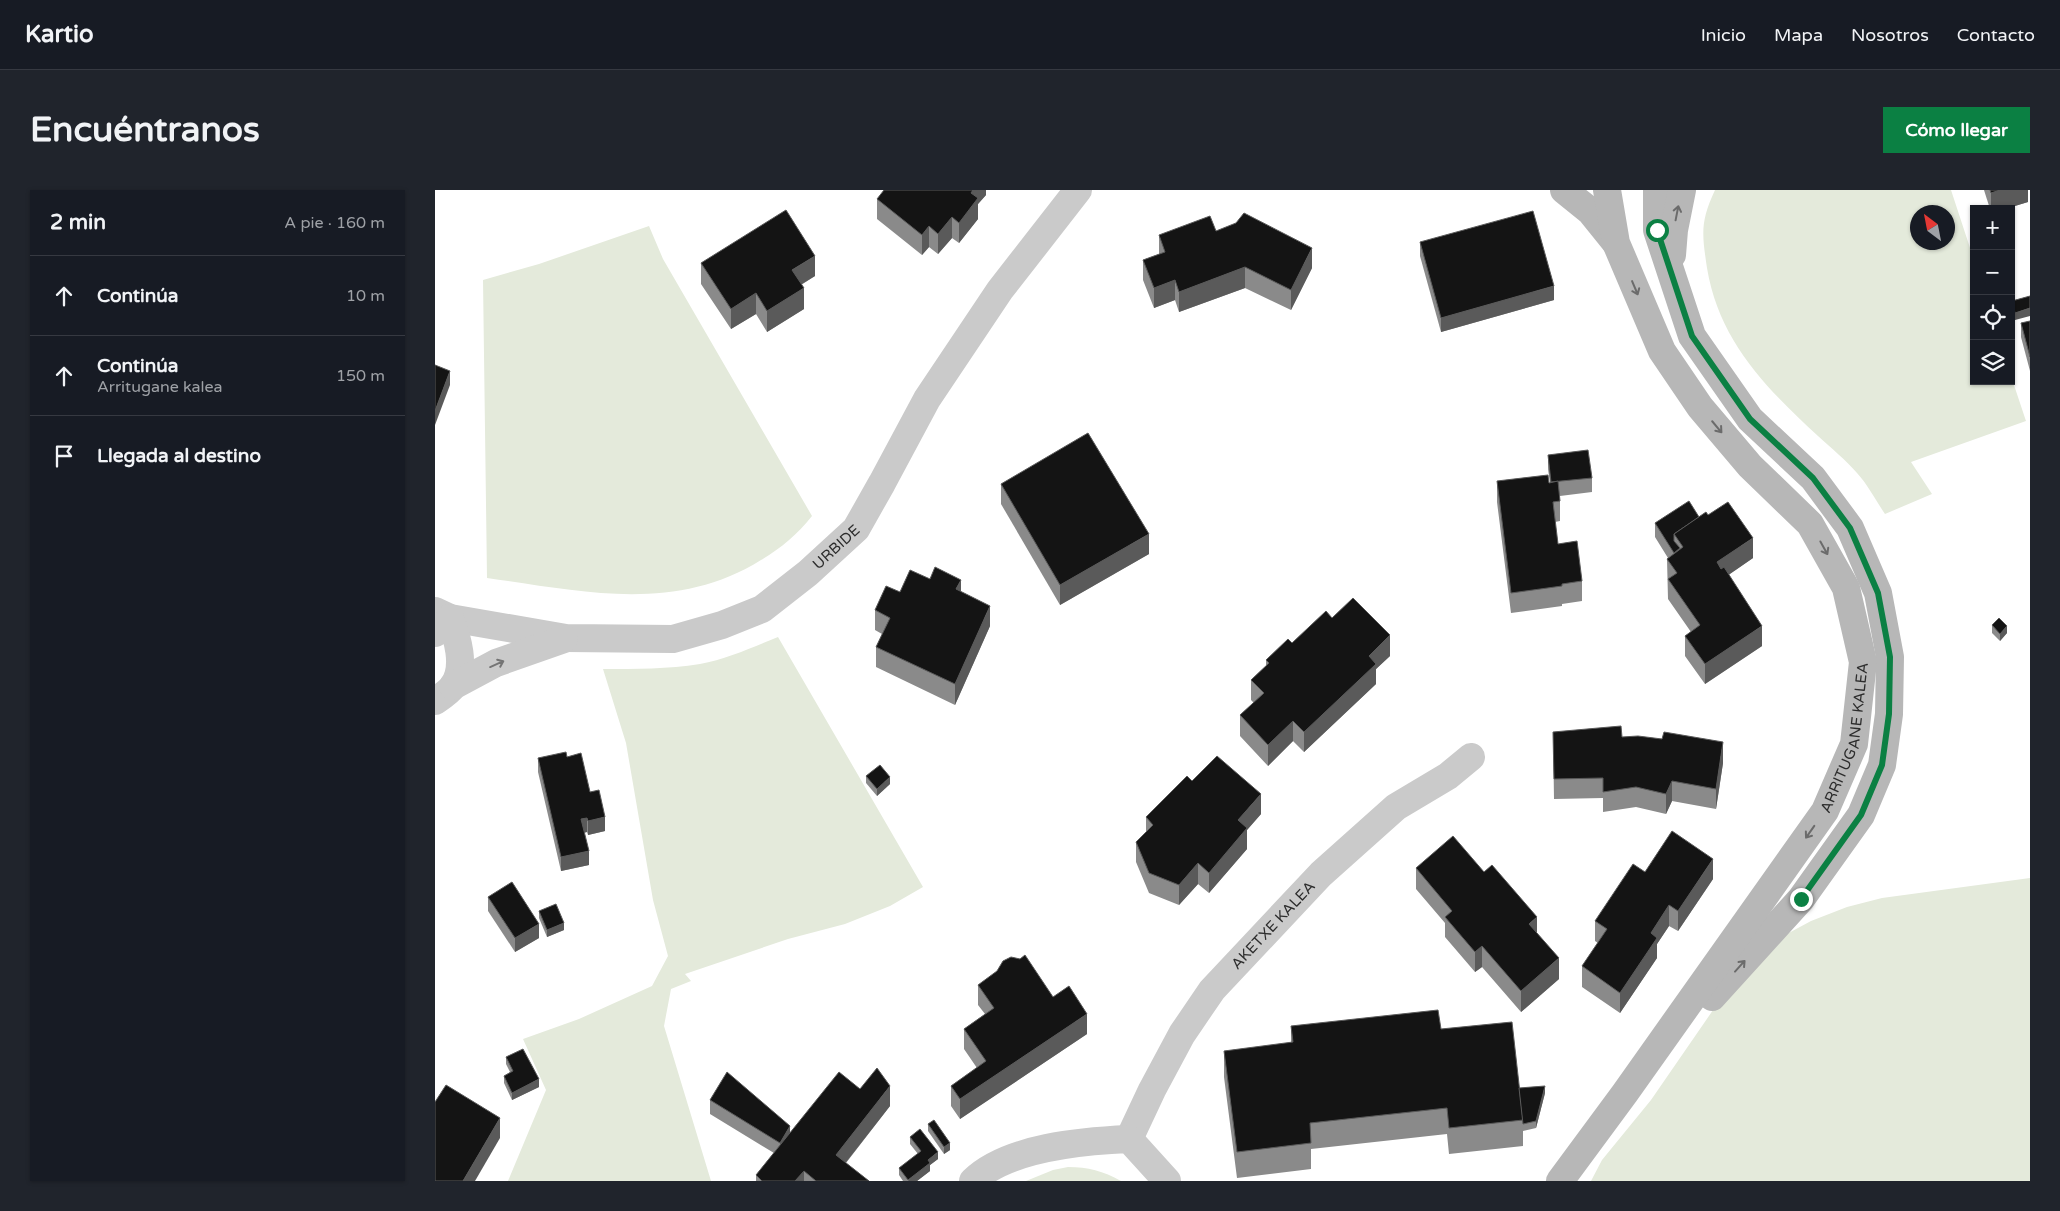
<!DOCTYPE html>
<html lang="es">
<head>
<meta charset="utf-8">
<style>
  body { margin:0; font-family:"Varela Round",sans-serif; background:#20242c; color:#f1f3f6 }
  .controls { position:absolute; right:15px; top:15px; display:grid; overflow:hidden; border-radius:0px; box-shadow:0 1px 4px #0004 }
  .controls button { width:45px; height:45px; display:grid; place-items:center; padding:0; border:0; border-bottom:1px solid #363941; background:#171b24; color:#f1f3f6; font:25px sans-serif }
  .compass { position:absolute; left:1475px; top:15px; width:45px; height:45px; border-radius:50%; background:#171b24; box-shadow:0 1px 4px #0004; rotate:328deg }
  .stop { position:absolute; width:15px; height:15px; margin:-11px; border:4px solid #0b8043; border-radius:50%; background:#fff }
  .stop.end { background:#0b8043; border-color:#fff; box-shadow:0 1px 5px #0008 }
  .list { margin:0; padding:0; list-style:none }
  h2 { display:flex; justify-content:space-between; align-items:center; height:65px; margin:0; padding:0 20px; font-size:21px }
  h2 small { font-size:16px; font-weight:400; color:#9ea1a6 }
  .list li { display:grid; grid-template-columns:32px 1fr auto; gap:15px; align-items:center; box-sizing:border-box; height:80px; padding:0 20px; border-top:1px solid #363941 }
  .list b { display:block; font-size:19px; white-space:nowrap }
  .list p { margin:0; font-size:16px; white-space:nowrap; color:#9ea1a6 }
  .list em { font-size:16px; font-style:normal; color:#9ea1a6 }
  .icon { flex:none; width:28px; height:28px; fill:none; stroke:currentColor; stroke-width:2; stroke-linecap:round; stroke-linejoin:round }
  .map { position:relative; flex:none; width:1595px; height:991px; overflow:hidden; border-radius:0px }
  header { display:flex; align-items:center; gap:30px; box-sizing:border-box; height:70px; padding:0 25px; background:#171b24; border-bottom:1px solid #363941 }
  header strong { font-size:24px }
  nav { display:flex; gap:28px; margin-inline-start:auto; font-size:18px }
  .intro { display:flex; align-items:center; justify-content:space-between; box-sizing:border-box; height:120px; padding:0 30px }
  h1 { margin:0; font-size:35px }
  .button { padding:12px 22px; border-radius:0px; background:#0b8043; color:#fff; font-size:18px; font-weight:700 }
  main { display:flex; gap:30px; padding:0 30px }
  aside { flex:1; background:#171b24; border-radius:0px; box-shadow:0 1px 4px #0004 }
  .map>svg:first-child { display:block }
  .green { fill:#e4eadb; fill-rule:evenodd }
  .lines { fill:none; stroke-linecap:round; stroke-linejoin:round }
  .street { stroke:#cacaca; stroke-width:28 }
  .secondary { stroke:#b7b7b7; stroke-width:28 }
  .wall { fill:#8a8a8a }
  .shaded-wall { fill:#5a5a5a }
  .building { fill:#141414; stroke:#5a5a5a }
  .oneway { stroke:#6b6b6b }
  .oneway2 { stroke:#747474 }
  .route { stroke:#0b8043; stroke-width:6 }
  .labels { text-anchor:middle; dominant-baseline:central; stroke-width:5; stroke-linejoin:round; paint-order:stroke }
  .street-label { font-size:15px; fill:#2d2d2d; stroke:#fff }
</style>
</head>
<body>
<header>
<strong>Kartio</strong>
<nav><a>Inicio</a><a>Mapa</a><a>Nosotros</a><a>Contacto</a></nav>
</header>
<div class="intro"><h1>Encuéntranos</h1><a class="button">Cómo llegar</a></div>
<main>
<aside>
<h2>2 min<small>A pie · 160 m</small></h2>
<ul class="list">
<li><svg class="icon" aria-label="ahead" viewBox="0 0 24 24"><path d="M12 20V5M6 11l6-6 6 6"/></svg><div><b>Continúa</b></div><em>10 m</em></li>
<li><svg class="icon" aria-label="ahead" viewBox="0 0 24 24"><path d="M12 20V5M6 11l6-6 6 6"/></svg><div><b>Continúa</b><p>Arritugane kalea</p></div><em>150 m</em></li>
<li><svg class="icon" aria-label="arrive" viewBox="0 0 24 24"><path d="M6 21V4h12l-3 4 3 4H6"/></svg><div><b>Llegada al destino</b></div></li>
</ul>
</aside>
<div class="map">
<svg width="1595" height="991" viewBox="0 0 1595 991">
  <rect width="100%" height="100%" fill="#fff"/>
  <!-- green -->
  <g class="green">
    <path d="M1280 0H1516L1539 70V191H1576V186L1591 231 1476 272 1497 304 1450 324C1441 311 1433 295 1422 283 1411 270 1396 258 1383 246 1331 198 1284 151 1272 78 1267 44 1265 32 1280 0ZM1512 22V52H1482V22Z"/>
    <path d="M214 36 228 69 377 326C362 345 346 358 326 370 240 424 145 401 52 388L48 90 104 74Z"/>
    <path d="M343 447 488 697 455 716 410 734 353 749 250 784 256 791 236 799 229 836 276 991H73L111 900 88 849 144 829 217 796 233 766 218 710 191 553 168 479C201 479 233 479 265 474 292 469 318 457 343 447Z"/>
    <polygon points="1595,688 1595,991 1156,991 1167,970 1216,910 1296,794 1350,745 1376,731 1412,717 1447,708"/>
    <path d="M633 977C653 977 668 981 686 991H591L618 980Z"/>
  </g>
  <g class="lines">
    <!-- street -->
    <g class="street">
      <path id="s1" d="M0 421 15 428 131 448 238 449 287 435 327 419 373 383 421 339 447 293 492 209 565 100 643 0"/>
      <path d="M0 443 15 428C22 447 32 477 18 496 14 502 6 507 0 511"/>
      <polyline points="18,496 61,473 129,449"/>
      <path id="s2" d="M694 949 717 900 747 844 777 800 886 684 961 617 1013 586 1036 567"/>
      <path d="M538 991C573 957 648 951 694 949L732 991"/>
    </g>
    <!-- secondary -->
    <g class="secondary">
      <polyline points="1129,0 1155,21 1180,52"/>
      <polyline points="1222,0 1222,40 1257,146 1315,229 1378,288 1415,338 1443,403 1455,467 1454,524 1447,575 1426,625 1366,709 1277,807"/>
      <polyline points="1237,65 1239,40 1247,0"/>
      <path id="s3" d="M1125 991 1190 903 1390 621 1419 554 1428 472 1411 398 1375 334 1315 276 1265 217 1227 161 1181 53 1172 0"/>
    </g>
  </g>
  <!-- wall -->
  <g class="wall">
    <polygon points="551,0 551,5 543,14 543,29 524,53 517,48 503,64 494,57 487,65 442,29 442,9"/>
    <polygon points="1549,0 1593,0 1593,12 1570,19 1555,19"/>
    <polygon points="781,41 877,78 856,120 810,98 744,122 740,110 719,118 708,90 708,70 724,64 724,45"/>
    <polygon points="985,52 1119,110 1006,142 985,66"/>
    <polygon points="266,73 380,86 366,95 369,119 332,142 321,124 296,139 266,94"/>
    <polygon points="1595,106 1580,130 1577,118 1577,111"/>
    <polygon points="1595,131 1595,181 1586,147 1586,133"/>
    <polygon points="1113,265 1157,288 1157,302 1125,306 1125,331 1120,332 1123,354 1147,391 1147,411 1127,414 1127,416 1076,423 1062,312 1062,291 1115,293 1113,279"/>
    <polygon points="566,294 714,364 625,415 566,314"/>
    <polygon points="1273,325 1318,368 1293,385 1327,456 1270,494 1250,466 1250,446 1256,442 1233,409 1232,369 1233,368 1220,347 1220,333 1264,327"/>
    <polygon points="495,389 526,402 555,436 520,515 441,477 441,457 447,444 440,440 440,420"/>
    <polygon points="897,428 955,466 941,479 941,494 869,562 858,551 833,576 805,546 805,525 819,513 816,510 816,490 831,476 831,470 857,453"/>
    <polygon points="1557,435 1572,443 1565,451 1557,443"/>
    <polygon points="1118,542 1187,547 1288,573 1281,619 1237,611 1231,624 1201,617 1168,622 1168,608 1119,609"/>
    <polygon points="132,567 155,602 170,641 153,645 152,642 149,643 154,675 126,681 103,582 103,568"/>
    <polygon points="431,586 455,594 442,606 431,593"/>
    <polygon points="757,591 826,624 812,640 812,659 774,703 763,694 744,715 714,703 701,672 701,652 711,642 711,627"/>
    <polygon points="981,678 1102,743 1124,789 1086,822 1047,777 1040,782 1010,747 1010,733 981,699"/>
    <polygon points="1210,682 1278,689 1243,741 1234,736 1222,754 1222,768 1185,823 1147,797 1147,776 1163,753 1160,751 1160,731"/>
    <polygon points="53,707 104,748 80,762 53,721"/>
    <polygon points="104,721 129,740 112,747 104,728"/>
    <polygon points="543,795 618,807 652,844 525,929 516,916 516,896 542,878 529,859 529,839 550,824 543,815"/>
    <polygon points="856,836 1006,839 1084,898 1110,903 1101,938 1088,941 1088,956 1014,964 1012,944 876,959 876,979 802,988 789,887 789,861 856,853"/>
    <polygon points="71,867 104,897 77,910 69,893 69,886 75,882 71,874"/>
    <polygon points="425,899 455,916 411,973 434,991 321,991 321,985 339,963 275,924 275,910 355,944"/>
    <polygon points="493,934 515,960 509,964 493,941"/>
    <polygon points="475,947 503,969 495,975 495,981 482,991 468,991 464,985 464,978 483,964 475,954"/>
  </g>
  <!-- shaded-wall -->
  <g class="shaded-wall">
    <polygon points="538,0 551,0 551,5 543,14 543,29 524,53 524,33 536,3"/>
    <polygon points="1565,0 1593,0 1593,12 1570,19 1556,19 1556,3"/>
    <polygon points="517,27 517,48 503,64 503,44"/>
    <polygon points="494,36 494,57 487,65 487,45"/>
    <polygon points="877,58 877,78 856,120 856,100"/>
    <polygon points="380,66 380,86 357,100 357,80"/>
    <polygon points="810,77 810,98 744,122 744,102"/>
    <polygon points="740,90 740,110 719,118 719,98"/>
    <polygon points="1119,96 1119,110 1006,142 1006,128"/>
    <polygon points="369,98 369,119 332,142 332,121"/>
    <polygon points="321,103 321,124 296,139 296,119"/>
    <polygon points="1595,118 1595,126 1580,130 1580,123"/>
    <polygon points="15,181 15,195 0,235 0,221"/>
    <polygon points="714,344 714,364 625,415 625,395"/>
    <polygon points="1318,348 1318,368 1282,393 1282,372"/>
    <polygon points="526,390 526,410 521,399"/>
    <polygon points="555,416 555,436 520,515 520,494"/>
    <polygon points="1327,436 1327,456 1270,494 1270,474"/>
    <polygon points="1572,436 1572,443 1565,451 1565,444"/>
    <polygon points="955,445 955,466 941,479 941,494 869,562 869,542 934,466"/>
    <polygon points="858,531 858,551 833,576 833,555"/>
    <polygon points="1288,552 1288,573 1281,619 1281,599"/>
    <polygon points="455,587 455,594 442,606 442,599"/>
    <polygon points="1237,591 1237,611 1231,624 1231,604"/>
    <polygon points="826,604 826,624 812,640 812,659 774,703 774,683 803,630"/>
    <polygon points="170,627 170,641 153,645 153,631"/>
    <polygon points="152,628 152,642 146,643 146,629"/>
    <polygon points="154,661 154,675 126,681 126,667"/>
    <polygon points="1278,669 1278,689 1243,741 1243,721"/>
    <polygon points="763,673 763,694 744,715 744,695"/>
    <polygon points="1234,715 1234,736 1222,754 1222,768 1185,823 1185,803 1216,743"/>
    <polygon points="1102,727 1102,747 1094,734"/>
    <polygon points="129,733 129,740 112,747 112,740"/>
    <polygon points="104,734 104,748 80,762 80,748"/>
    <polygon points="1047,756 1047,777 1040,782 1040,762"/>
    <polygon points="1124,768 1124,789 1086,822 1086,801"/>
    <polygon points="652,824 652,844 525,929 525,909"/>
    <polygon points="104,889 104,897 77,910 77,903"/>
    <polygon points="455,896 455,916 401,985 401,965"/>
    <polygon points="1110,896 1110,903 1101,938 1101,931"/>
    <polygon points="65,928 65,948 40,991 28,991"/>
    <polygon points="355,936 355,950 345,967 345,953"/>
    <polygon points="515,953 515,960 509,964 509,957"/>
    <polygon points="503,962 503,969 495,975 495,981 482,991 473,991 493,970"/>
    <polygon points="369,981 369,991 360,991"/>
  </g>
  <!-- building -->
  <g class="building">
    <polygon points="449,0 538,0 536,3 543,8 524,33 517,27 503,44 494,36 487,45 442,9"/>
    <polygon points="1555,0 1565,0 1556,3"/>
    <polygon points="351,20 380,66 357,80 369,98 332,121 321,103 296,119 266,73"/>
    <polygon points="1098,21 1119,96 1006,128 985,52"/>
    <polygon points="809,23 877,58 856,100 810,77 744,102 740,90 719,98 708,70 730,62 724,45 775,26 781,41 801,33"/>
    <polygon points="1595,106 1595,118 1580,123 1577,111"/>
    <polygon points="1595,131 1595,167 1586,133"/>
    <polygon points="0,175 15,181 0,221"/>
    <polygon points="653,243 714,344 625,395 566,294"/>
    <polygon points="1153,260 1157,288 1116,292 1113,265"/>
    <polygon points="1113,285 1114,293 1123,291 1125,311 1118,312 1123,354 1142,351 1147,391 1127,394 1127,396 1076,403 1062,291"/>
    <polygon points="1254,311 1264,327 1239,344 1239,351 1245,358 1239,363 1220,333"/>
    <polygon points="1293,312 1318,348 1282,372 1286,379 1289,377 1327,436 1270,474 1250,446 1265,435 1233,389 1242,383 1232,369 1248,357 1239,344 1271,322 1273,325"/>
    <polygon points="500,377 526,390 521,399 555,416 520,494 441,457 455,428 440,420 451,396 465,402 475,380 495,389"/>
    <polygon points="918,408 955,445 934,466 941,474 869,542 858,531 833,555 805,525 829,503 816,490 834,473 831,470 853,449 857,453 891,421 897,428"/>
    <polygon points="1564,428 1572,436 1565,444 1557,435"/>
    <polygon points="1186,536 1187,547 1203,546 1227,549 1229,542 1288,552 1281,599 1237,591 1231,604 1201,597 1168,602 1168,588 1119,589 1118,542"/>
    <polygon points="131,562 132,567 146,563 155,602 164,600 170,627 153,631 152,628 146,629 154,661 126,667 103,568"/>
    <polygon points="782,566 826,604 803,630 812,638 774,683 763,673 744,695 714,683 701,652 718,635 711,627 752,586 757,591"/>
    <polygon points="445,575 455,587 442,599 431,586"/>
    <polygon points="1237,641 1278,669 1243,721 1234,715 1216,743 1222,748 1185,803 1147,776 1172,739 1160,731 1198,674 1210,682"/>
    <polygon points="1018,646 1049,682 1057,675 1102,727 1094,734 1124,768 1086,801 1047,756 1040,762 1010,727 1017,721 981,678"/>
    <polygon points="77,692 104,734 80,748 53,707"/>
    <polygon points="121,714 129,733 112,740 104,721"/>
    <polygon points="590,765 618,807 634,796 652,824 525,909 516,896 551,871 529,839 559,818 543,795 562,781 568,771 576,767 585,769"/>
    <polygon points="1003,820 1006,839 1077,832 1088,930 1014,938 1012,918 875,933 876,953 802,962 789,861 858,852 856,836"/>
    <polygon points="88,859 104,889 77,903 69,886 78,881 71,867"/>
    <polygon points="442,878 455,896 401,965 434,991 381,991 369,981 360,991 327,991 321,985 404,882 425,899"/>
    <polygon points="292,882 355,936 345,953 275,910"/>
    <polygon points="11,895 65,928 28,991 0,991 0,912"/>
    <polygon points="1110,896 1101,931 1088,934 1084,898"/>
    <polygon points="499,930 515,953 509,957 493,934"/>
    <polygon points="485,939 503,962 493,970 495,973 473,990 464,978 486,961 475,947"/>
  </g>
  <!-- one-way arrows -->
  <defs><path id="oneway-shaft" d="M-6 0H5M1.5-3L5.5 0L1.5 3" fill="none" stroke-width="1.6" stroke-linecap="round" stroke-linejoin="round" transform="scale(1.25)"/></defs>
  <g class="oneway">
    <use href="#oneway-shaft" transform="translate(1242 23) rotate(-79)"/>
    <use href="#oneway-shaft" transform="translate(1200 98) rotate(67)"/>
    <use href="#oneway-shaft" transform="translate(1282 237) rotate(50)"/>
    <use href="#oneway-shaft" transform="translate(1389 358) rotate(61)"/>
    <use href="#oneway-shaft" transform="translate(1375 642) rotate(125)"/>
    <use href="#oneway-shaft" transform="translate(1305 776) rotate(-48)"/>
  </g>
  <use class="oneway2" href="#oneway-shaft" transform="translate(62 474) rotate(-24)"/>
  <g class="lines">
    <!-- route -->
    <polyline class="route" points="1222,40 1257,146 1315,229 1378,288 1415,338 1443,403 1455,467 1454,524 1447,575 1426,625 1366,709"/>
  </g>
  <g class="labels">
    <!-- street labels -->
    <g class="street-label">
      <text stroke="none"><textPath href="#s1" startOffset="432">URBIDE</textPath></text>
      <text stroke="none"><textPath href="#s3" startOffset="532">ARRITUGANE KALEA</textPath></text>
      <text stroke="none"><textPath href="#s2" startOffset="260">AKETXE KALEA</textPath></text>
    </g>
  </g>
</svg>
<div class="controls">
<button>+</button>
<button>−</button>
<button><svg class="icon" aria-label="locate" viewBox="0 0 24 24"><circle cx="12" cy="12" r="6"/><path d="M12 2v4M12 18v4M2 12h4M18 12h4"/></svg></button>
<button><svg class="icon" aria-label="layers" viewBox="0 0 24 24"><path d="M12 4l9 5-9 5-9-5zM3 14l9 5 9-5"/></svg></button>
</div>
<svg class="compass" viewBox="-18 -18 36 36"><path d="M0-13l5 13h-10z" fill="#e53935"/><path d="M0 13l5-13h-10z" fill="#9ea1a6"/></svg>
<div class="stop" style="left:1222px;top:40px"></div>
<div class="stop end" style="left:1366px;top:709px"></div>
</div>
</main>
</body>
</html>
